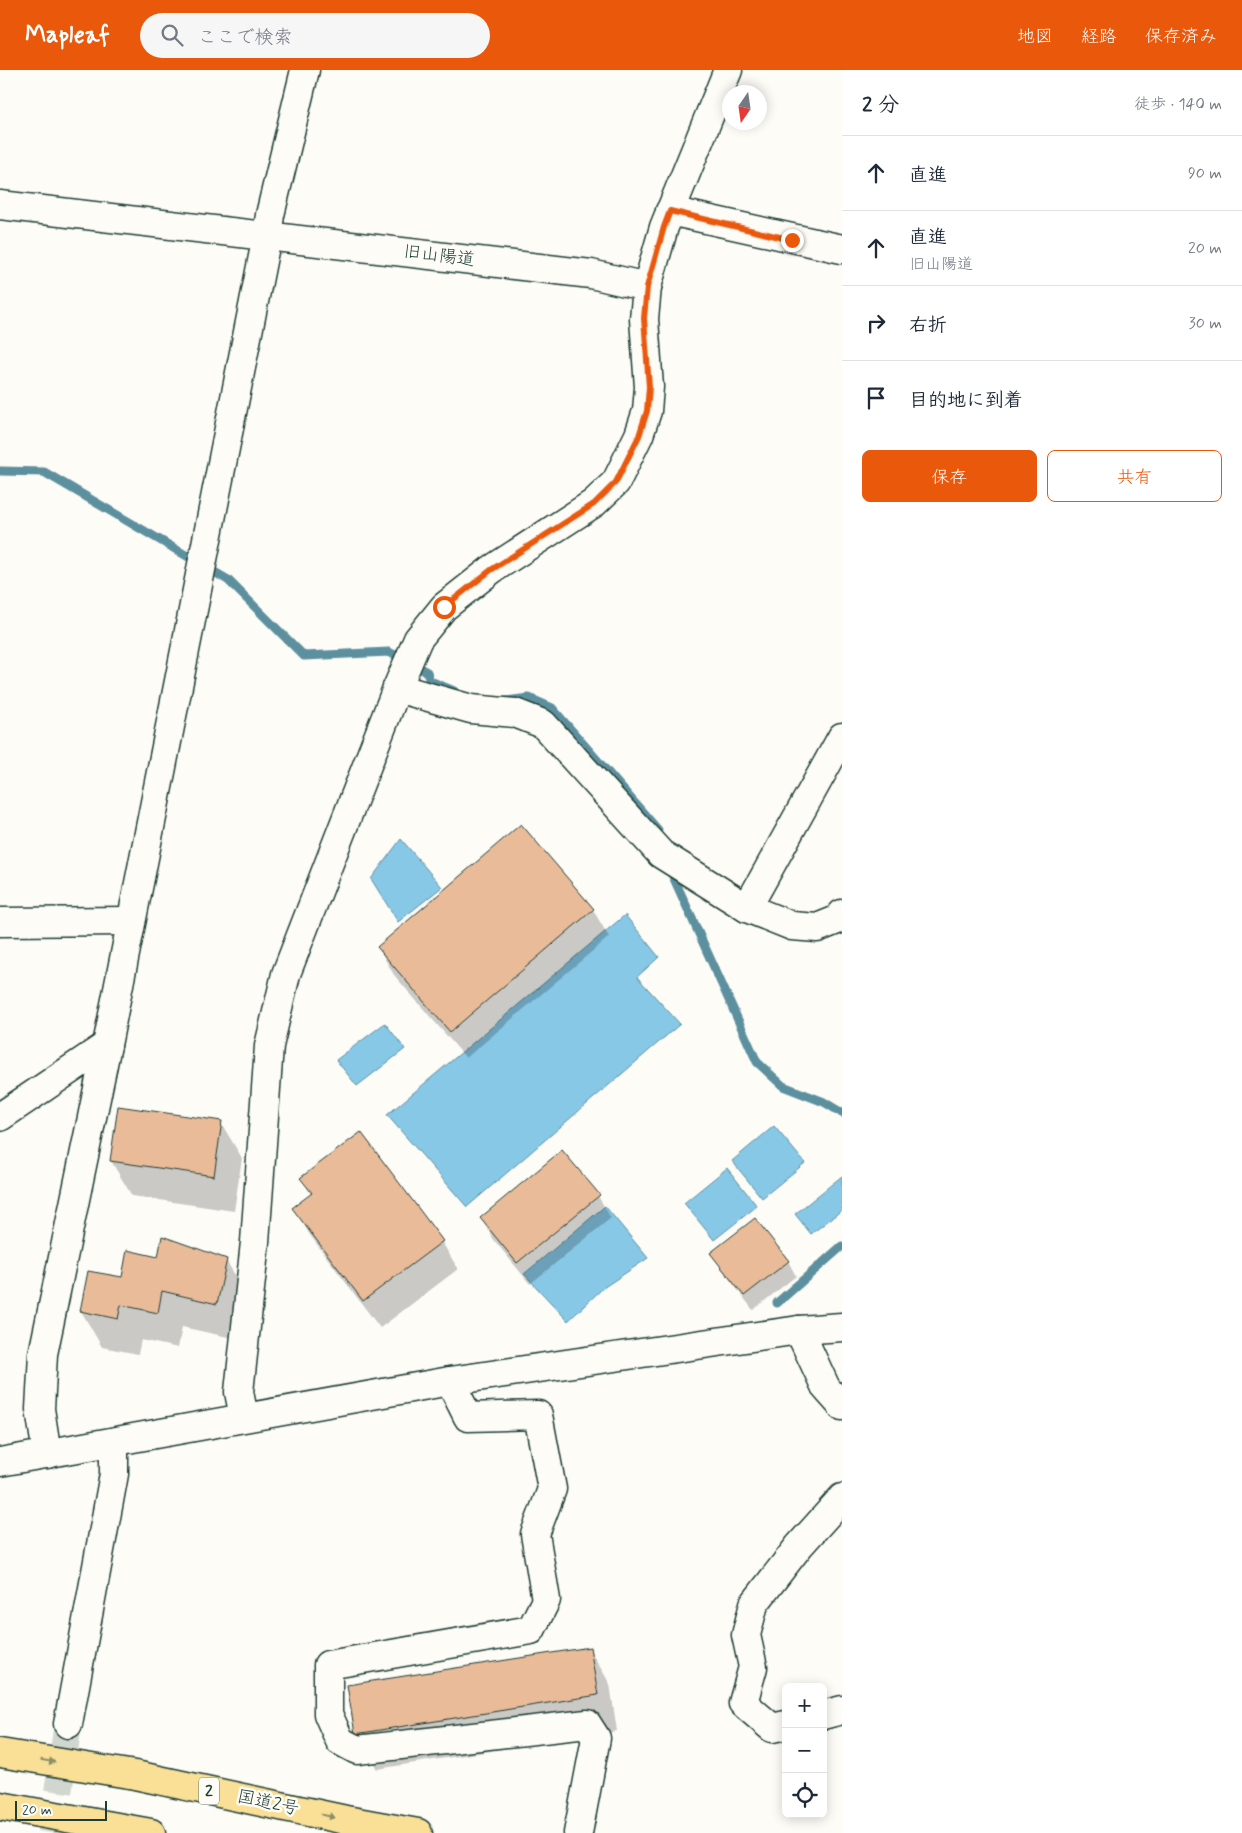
<!DOCTYPE html>
<html lang="ja">
<head>
<meta charset="utf-8">
<style>
  body { margin:0; font-family:Mynerve,"Klee One",sans-serif; background:#f6f6f7; color:#1f2937 }
  .controls { position:absolute; right:15px; bottom:15px; display:grid; overflow:hidden; border-radius:8px; box-shadow:0 2px 12px #0003 }
  .controls button { width:45px; height:45px; display:grid; place-items:center; padding:0; border:0; border-bottom:1px solid #e0e1e3; background:#fff; color:#1f2937; font:25px sans-serif }
  .compass { position:absolute; left:722px; top:15px; width:45px; height:45px; border-radius:50%; background:#fff; box-shadow:0 2px 12px #0003; rotate:193deg }
  .scale { position:absolute; left:15px; bottom:12px; width:92px; box-sizing:border-box; padding-left:5px; border:2px solid #1f3d34; border-top:0; font-size:14px; line-height:18px; white-space:nowrap; color:#1f3d34; -webkit-text-stroke:4px #fdfcf7; paint-order:stroke }
  .stop { position:absolute; width:15px; height:15px; margin:-11px; border:4px solid #ea580c; border-radius:50%; background:#fff }
  .stop.end { background:#ea580c; border-color:#fff; box-shadow:0 1px 5px #0008 }
  .list { margin:0; padding:0; list-style:none }
  h2 { display:flex; justify-content:space-between; align-items:center; height:65px; margin:0; padding:0 20px; font-size:21px }
  h2 small { font-size:16px; font-weight:400; color:#747a83 }
  .list li { display:grid; grid-template-columns:32px 1fr auto; gap:15px; align-items:center; box-sizing:border-box; height:75px; padding:0 20px; border-top:1px solid #e0e1e3 }
  .list b { display:block; font-size:19px; white-space:nowrap }
  .list p { margin:0; font-size:16px; white-space:nowrap; color:#747a83 }
  .list em { font-size:16px; font-style:normal; color:#747a83 }
  .actions { display:flex; gap:10px; padding:15px 20px }
  .actions a { flex:1; padding:11px 0; border:1px solid #ea580c; border-radius:8px; text-align:center; font-size:18px; color:#ea580c }
  .actions .main { background:#ea580c; color:#fff }
  .icon { flex:none; width:28px; height:28px; fill:none; stroke:currentColor; stroke-width:2; stroke-linecap:round; stroke-linejoin:round }
  .map { position:relative; flex:none; width:842px; height:1763px; overflow:hidden }
  header { display:flex; align-items:center; gap:30px; box-sizing:border-box; height:70px; padding:0 25px; background:#ea580c; color:#fff }
  header strong { font-size:24px }
  nav { display:flex; gap:28px; margin-inline-start:auto; font-size:18px }
  .search { width:350px; height:45px; background:#f6f6f7; display:flex; align-items:center; gap:12px; box-sizing:border-box; padding:0 18px; border-radius:28px; color:#747a83; font-size:19px }
  main { display:flex }
  aside { flex:1; background:#fff }
  .map>svg:first-child { display:block }
  .water { fill:#87c8e7; stroke:#5d909f }
  .shadow { fill:#0003 }
  .lines { fill:none; stroke-linecap:round; stroke-linejoin:round }
  .stream { stroke:#5d909f; stroke-width:9 }
  .building { fill:#e9bb99; stroke:#1f3d34 }
  .minor-tunnel { stroke:#d1d6d0; stroke-width:28; stroke-dasharray:28 14; stroke-linecap:butt }
  .minor-casing { stroke:#1f3d34; stroke-width:31 }
  .highway-casing { stroke:#1f3d34; stroke-width:31 }
  .minor { stroke:#fdfcf7; stroke-width:28 }
  .highway { stroke:#fadf96; stroke-width:28 }
  .oneway { fill:#8c8e65 }
  .route { stroke:#ea580c; stroke-width:6 }
  .labels { text-anchor:middle; dominant-baseline:central; stroke-width:5; stroke-linejoin:round; paint-order:stroke }
  .shield { fill:#fdfcf7; stroke:#62766e; stroke-width:1 }
  .shield-label { font-size:16px; font-weight:bold; fill:#1f3d34 }
  .street-label { font-size:18px; fill:#1f3d34; stroke:#fdfcf7 }
</style>
</head>
<body>
<header>
<strong>Mapleaf</strong>
<div class="search"><svg class="icon" aria-label="search" viewBox="0 0 24 24"><circle cx="10" cy="10" r="6"/><path d="M15 15l6 6"/></svg>ここで検索</div>
<nav><a>地図</a><a>経路</a><a>保存済み</a></nav>
</header>
<main>
<div class="map">
<svg width="842" height="1763" viewBox="0 0 842 1763">
  <rect width="100%" height="100%" fill="#fdfcf7"/>
  <filter id="ink" filterUnits="userSpaceOnUse"><feTurbulence type="fractalNoise" baseFrequency=".02" numOctaves="2"/><feDisplacementMap in="SourceGraphic" scale="10" xChannelSelector="R" yChannelSelector="G"/><feConvolveMatrix kernelMatrix="1 2 1 2 8 2 1 2 1" color-interpolation-filters="sRGB"/></filter>
  <g filter="url(#ink)">
    <!-- water -->
    <g class="water">
      <polygon points="401,769 442,817 398,852 371,809"/>
      <polygon points="625,845 659,887 637,907 680,954 467,1137 387,1045"/>
      <polygon points="385,953 405,979 357,1016 336,990"/>
      <polygon points="774,1056 805,1093 762,1128 732,1091"/>
      <polygon points="727,1098 757,1136 714,1170 684,1133"/>
      <polygon points="842,1106 842,1140 811,1164 795,1144"/>
      <polygon points="605,1136 648,1188 603,1218 568,1251 524,1204"/>
    </g>
    <!-- shadow -->
    <g class="shadow">
      <polygon points="593,840 609,867 466,988 394,905 378,877"/>
      <polygon points="221,1053 242,1088 234,1141 132,1126 111,1091"/>
      <polygon points="361,1064 442,1172 458,1199 380,1258 310,1165 294,1138 311,1125 302,1108"/>
      <polygon points="598,1126 611,1148 530,1214 494,1170 481,1148"/>
      <polygon points="712,1183 788,1191 796,1206 753,1240 721,1198"/>
      <polygon points="159,1188 226,1190 247,1226 237,1269 182,1257 178,1278 141,1270 138,1284 102,1277 81,1241 123,1209"/>
      <polygon points="589,1578 610,1614 617,1661 377,1699 356,1664"/>
    </g>
    <g class="lines">
      <!-- stream -->
      <g class="stream">
        <polyline points="0,401 44,402 228,510 304,586 389,582 427,602 430,611 454,621"/>
        <polyline points="506,631 529,628 552,638 658,760"/>
        <polyline points="672,798 671,802 757,992 783,1016 824,1032 842,1043"/>
        <polyline points="777,1233 842,1176"/>
      </g>
    </g>
    <!-- building -->
    <g class="building">
      <polygon points="521,754 594,839 450,962 377,877"/>
      <polygon points="118,1036 222,1051 214,1106 110,1091"/>
      <polygon points="361,1062 443,1171 363,1231 292,1138 312,1123 300,1108"/>
      <polygon points="562,1080 600,1125 517,1193 480,1148"/>
      <polygon points="755,1148 789,1191 744,1226 710,1183"/>
      <polygon points="162,1166 227,1189 217,1234 162,1221 158,1243 121,1235 118,1249 80,1241 88,1201 122,1207 127,1180 158,1187"/>
      <polygon points="590,1577 598,1625 355,1664 347,1615"/>
    </g>
    <g class="lines">
      <!-- minor-tunnel -->
      <polyline class="minor-tunnel" points="52,1763 68,1654"/>
      <defs>
        <g id="minor">
          <polyline points="0,135 591,204 647,217"/>
          <polyline points="670,141 842,179"/>
          <polyline points="397,618 471,639 515,643 543,654 661,784 747,838 792,856 817,858 837,850 842,844"/>
          <polyline points="747,838 842,667"/>
          <polyline points="0,852 131,851"/>
          <polyline points="0,1047 107,975"/>
          <polyline points="799,1260 826,1318 842,1336"/>
          <polyline points="450,1311 468,1347 538,1345 552,1419 535,1464 546,1530 531,1560 328,1595 328,1644 340,1671 357,1680 587,1654 596,1668 578,1763"/>
          <polyline points="244,1347 239,1322 255,1172 269,976 286,904 397,618 418,569 444,537 491,500 594,433 616,412 639,365 647,341 649,317 644,249 647,217 664,157 728,0"/>
          <polyline points="47,1384 40,1339 43,1284 107,975 267,166 270,145 305,0"/>
          <polyline points="0,1392 450,1311 799,1260 842,1257"/>
          <polyline points="823,1645 842,1640"/>
          <polyline points="68,1654 114,1404 114,1372"/>
          <polyline points="786,1655 772,1658 743,1633 753,1597 746,1565 754,1534 799,1476 842,1428"/>
        </g>
        <g id="highway">
          <polyline points="0,1683 135,1705 346,1750 418,1763"/>
          <polyline points="0,1736 151,1763"/>
        </g>
      </defs>
      <!-- minor casing -->
      <use href="#minor" class="minor-casing"/>
      <!-- highway casing -->
      <use href="#highway" class="highway-casing"/>
      <!-- minor -->
      <use href="#minor" class="minor"/>
      <!-- highway -->
      <use href="#highway" class="highway"/>
    </g>
    <!-- one-way arrows -->
    <defs><path id="oneway-solid" d="M-6-.8H1V-3.2L6.5 0L1 3.2V.8H-6Z" transform="scale(1.25)"/></defs>
    <g class="oneway">
      <use href="#oneway-solid" transform="translate(48 1691) rotate(9)"/>
      <use href="#oneway-solid" transform="translate(328 1746) rotate(12)"/>
    </g>
  </g>
  <g class="lines" filter="url(#ink)">
    <!-- route -->
    <polyline class="route" points="444,537 491,500 594,434 616,412 639,366 647,341 649,317 644,248 647,217 664,157 670,141 792,170"/>
  </g>
  <g class="labels">
    <!-- shield labels -->
    <rect class="shield" x="199" y="1707.5" width="20" height="27" rx="4"/>
    <g class="shield-label">
      <text x="209" y="1721">2</text>
    </g>
    <!-- street labels -->
    <g class="street-label">
      <text transform="translate(439 186) rotate(7)">旧山陽道</text>
      <text transform="translate(268 1733) rotate(12)">国道2号</text>
    </g>
  </g>
</svg>
<div class="controls">
<button>+</button>
<button>−</button>
<button><svg class="icon" aria-label="locate" viewBox="0 0 24 24"><circle cx="12" cy="12" r="6"/><path d="M12 2v4M12 18v4M2 12h4M18 12h4"/></svg></button>
</div>
<svg class="compass" viewBox="-18 -18 36 36"><path d="M0-13l5 13h-10z" fill="#e53935"/><path d="M0 13l5-13h-10z" fill="#747a83"/></svg>
<div class="scale">20 m</div>
<div class="stop" style="left:444px;top:537px"></div>
<div class="stop end" style="left:792px;top:170px"></div>
</div>
<aside>
<h2>2 分<small>徒歩 · 140 m</small></h2>
<ul class="list">
<li><svg class="icon" aria-label="ahead" viewBox="0 0 24 24"><path d="M12 20V5M6 11l6-6 6 6"/></svg><div><b>直進</b></div><em>90 m</em></li>
<li><svg class="icon" aria-label="ahead" viewBox="0 0 24 24"><path d="M12 20V5M6 11l6-6 6 6"/></svg><div><b>直進</b><p>旧山陽道</p></div><em>20 m</em></li>
<li><svg class="icon" aria-label="right" viewBox="0 0 24 24"><path d="M7 20v-9h11M14 6l5 5-5 5"/></svg><div><b>右折</b></div><em>30 m</em></li>
<li><svg class="icon" aria-label="arrive" viewBox="0 0 24 24"><path d="M6 21V4h12l-3 4 3 4H6"/></svg><div><b>目的地に到着</b></div></li>
</ul>
<div class="actions"><a class="main">保存</a><a>共有</a></div>
</aside>
</main>
</body>
</html>
